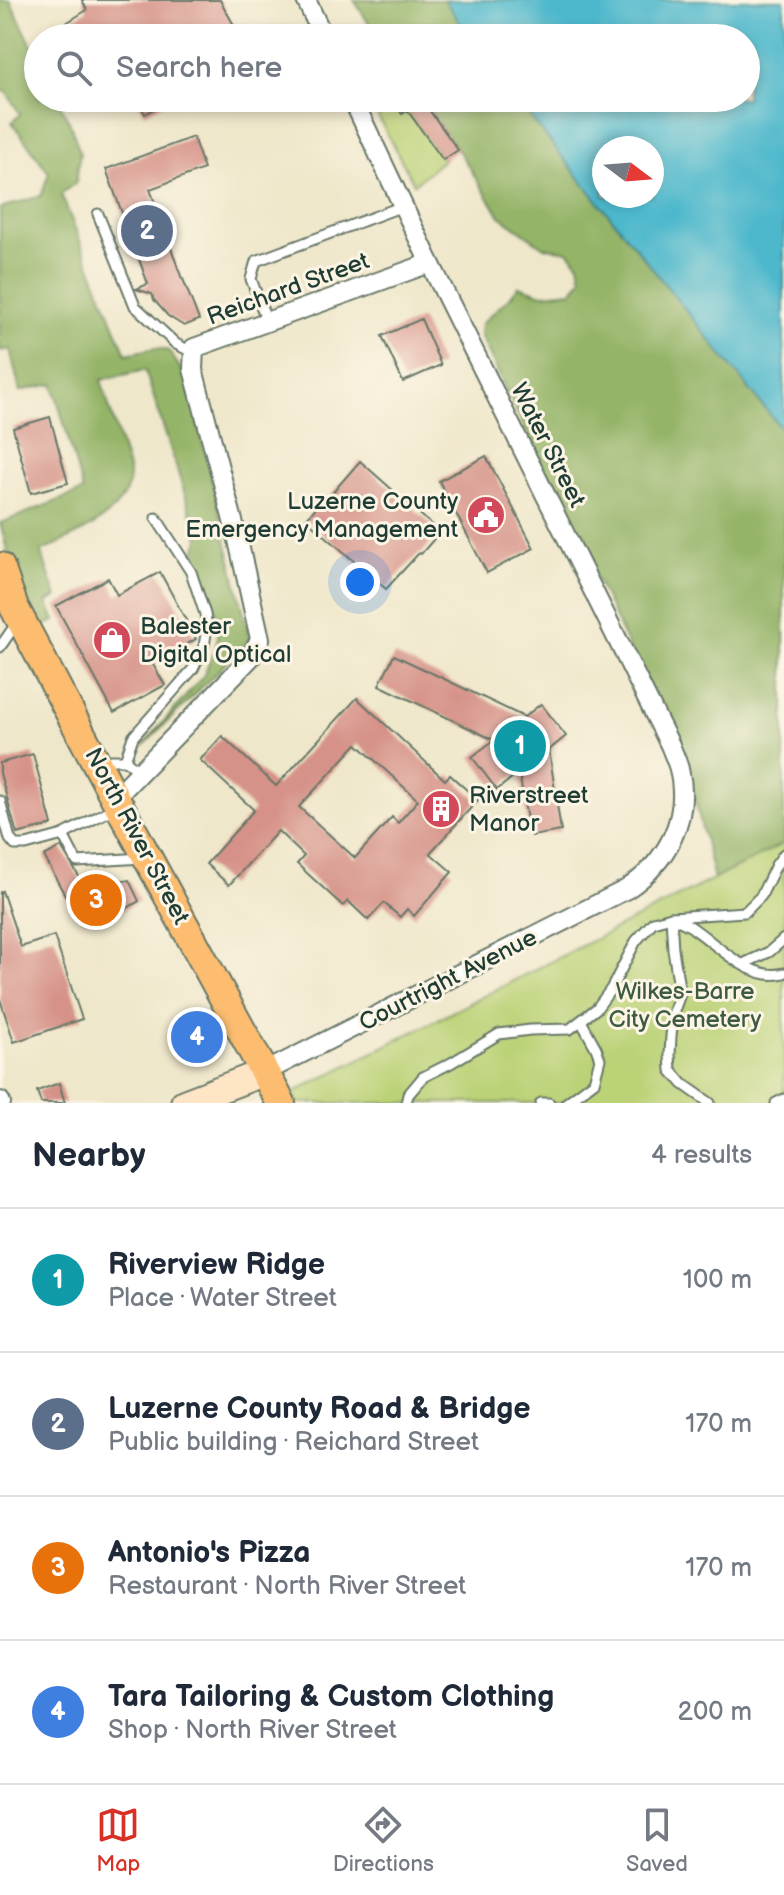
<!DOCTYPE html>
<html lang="en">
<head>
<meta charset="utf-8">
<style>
  body { margin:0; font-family:"Balsamiq Sans",sans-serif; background:#f6f6f7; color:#1f2937 }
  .compass { position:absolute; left:592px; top:136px; width:72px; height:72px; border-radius:50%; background:#fff; box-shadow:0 4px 12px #0003; rotate:106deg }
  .you { position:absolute; left:360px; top:582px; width:28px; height:28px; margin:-20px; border:6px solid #fff; border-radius:50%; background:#1a73e8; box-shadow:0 0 0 12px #1a73e833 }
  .badge { display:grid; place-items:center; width:52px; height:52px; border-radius:50%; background:#d93025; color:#fff; font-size:26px; font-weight:700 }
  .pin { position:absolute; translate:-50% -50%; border:4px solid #fff; box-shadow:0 2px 8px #0006 }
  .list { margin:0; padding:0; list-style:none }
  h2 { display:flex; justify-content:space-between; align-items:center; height:104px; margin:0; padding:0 32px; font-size:34px }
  h2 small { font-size:26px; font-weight:400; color:#747a83 }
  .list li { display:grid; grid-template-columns:52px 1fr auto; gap:24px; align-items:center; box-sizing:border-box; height:144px; padding:0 32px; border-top:2px solid #e0e1e3 }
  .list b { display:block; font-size:30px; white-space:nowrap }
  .list p { margin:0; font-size:26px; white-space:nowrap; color:#747a83 }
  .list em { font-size:26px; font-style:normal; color:#747a83 }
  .icon { flex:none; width:44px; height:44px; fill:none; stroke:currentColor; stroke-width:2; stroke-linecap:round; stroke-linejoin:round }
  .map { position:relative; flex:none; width:784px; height:1103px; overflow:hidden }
  .search { position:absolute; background:#fff; box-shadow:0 4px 12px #0003; left:24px; right:24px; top:24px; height:88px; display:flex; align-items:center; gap:20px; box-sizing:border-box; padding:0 28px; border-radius:44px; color:#747a83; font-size:30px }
  .sheet { height:680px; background:#fff }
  nav { display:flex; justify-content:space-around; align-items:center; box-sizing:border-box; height:112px; border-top:2px solid #e0e1e3; background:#fff; font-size:22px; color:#747a83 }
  nav a { display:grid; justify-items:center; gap:4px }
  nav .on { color:#d93025 }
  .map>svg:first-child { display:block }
  .green { fill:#bbd277; stroke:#6d8856; stroke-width:2 }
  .forest { fill:#94b468; stroke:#5a784e; stroke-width:2 }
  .water { fill:#4eb8cc; stroke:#367a80; stroke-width:2; fill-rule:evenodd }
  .building { fill:#d69288; fill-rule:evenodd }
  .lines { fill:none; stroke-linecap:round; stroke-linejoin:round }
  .lane-casing { stroke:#687868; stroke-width:13 }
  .street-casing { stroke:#687868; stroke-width:22 }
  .secondary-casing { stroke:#687868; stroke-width:30 }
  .primary-casing { stroke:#687868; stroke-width:32 }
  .lane { stroke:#fff; stroke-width:9 }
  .street { stroke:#fff; stroke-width:18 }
  .secondary { stroke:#fee5c5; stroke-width:26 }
  .primary { stroke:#fcbd6f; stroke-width:28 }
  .labels { text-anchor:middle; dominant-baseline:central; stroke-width:6; stroke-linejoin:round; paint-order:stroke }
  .street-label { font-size:24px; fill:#1f3d34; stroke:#fcf5e5 }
  .poi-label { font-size:24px; fill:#1f3d34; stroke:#fcf5e5; text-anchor:start }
  .park-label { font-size:24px; fill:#3e5b41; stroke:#fcf5e5 }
</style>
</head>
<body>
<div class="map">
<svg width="784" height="1103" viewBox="0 0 784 1103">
  <rect width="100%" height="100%" fill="#fcf5e5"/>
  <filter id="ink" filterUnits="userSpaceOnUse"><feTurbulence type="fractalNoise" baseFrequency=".0125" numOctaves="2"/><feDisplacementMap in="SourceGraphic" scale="16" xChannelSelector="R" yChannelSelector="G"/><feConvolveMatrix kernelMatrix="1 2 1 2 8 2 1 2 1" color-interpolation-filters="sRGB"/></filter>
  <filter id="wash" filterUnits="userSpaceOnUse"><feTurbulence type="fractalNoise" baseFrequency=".006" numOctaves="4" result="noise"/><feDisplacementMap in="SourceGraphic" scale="32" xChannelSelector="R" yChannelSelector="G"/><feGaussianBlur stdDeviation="1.8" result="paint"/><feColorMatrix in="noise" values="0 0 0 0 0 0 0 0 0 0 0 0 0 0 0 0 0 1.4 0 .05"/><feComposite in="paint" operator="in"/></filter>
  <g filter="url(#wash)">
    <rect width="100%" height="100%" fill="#efe7ca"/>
    <!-- green -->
    <g class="green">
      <polygon points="368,98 390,98 402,114 407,110 443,160 414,184"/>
      <polygon points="784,843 784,1103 296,1103 291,1094"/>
    </g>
    <!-- forest -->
    <g class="forest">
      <path d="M0 0H10L38 58V98H57L71 126 80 153 76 182 61 194 126 354 156 348 169 351 187 379 250 639 141 748 204 675 216 645 220 624 195 552 199 538 145 370 101 380 129 472C129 479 129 485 126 491 111 523 70 537 41 552L57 597 47 602 55 621 38 628 20 599 0 523 83 491 53 384 20 391 10 349 0 351V208L41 196 49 173 12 122 20 114 6 91H0Z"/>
      <polygon points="354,0 445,0 470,38 378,38"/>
      <polygon points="420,98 515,98 784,432 784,843 714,879 689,774 480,335 481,324 511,296 519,286 543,294 572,291 582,279 579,264 568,251 544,247 500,216 458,150"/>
    </g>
    <!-- water -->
    <path class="water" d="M445 0H784V432L515 98H746V38H470ZM604 148H652V196H604Z"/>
    <g id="blocks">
      <!-- building -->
      <g class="building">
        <polygon points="82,0 220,0 241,38 42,38 87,10"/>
        <polygon points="136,98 173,98 145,114"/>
        <polygon points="390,98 424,98 422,100 458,150 443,160 407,110 402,114"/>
        <polygon points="193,137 204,169 150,189 182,279 183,279 199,320 184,326 168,316 154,300 152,294 136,289 148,284 106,169"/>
        <polygon points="421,319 441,365 403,382 382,336"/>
        <polygon points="50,417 68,483 31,493 13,428"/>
        <polygon points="486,456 534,548 487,573 439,481"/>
        <polygon points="360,461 440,532 421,554 419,553 386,589 306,519 325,497 327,499"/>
        <polygon points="160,572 196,639 152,663 165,685 114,713 56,606 108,578 117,595"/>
        <polygon points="394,655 524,717 541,704 566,736 549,750 561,831 532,836 529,832 519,772 497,790 472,757 494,740 379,685"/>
        <path d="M357 698 445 780 450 775 478 800 430 853 452 872 414 916 407 909 400 917 384 903 368 920 348 901 343 906 297 864 304 856 278 831 229 885 206 864 254 810 200 760 222 736 276 786ZM357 744 418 800 398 823 392 817 355 858 299 807Z"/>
        <polygon points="33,754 52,825 17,834 0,773 0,763"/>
        <polygon points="61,847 84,885 112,886 113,883 129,880 139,901 117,914 102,913 101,920 82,920 82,916 76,916 44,856"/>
        <polygon points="2,891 21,947 54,936 82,1019 14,1042 0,999 0,892"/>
        <polygon points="59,1083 65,1103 41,1103 37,1091"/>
      </g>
    </g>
  </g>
  <g filter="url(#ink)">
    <use href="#blocks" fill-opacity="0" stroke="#687868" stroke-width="2"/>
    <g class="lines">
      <defs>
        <g id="lane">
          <polyline points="98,214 135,306 176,344 194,353"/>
          <polyline points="267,322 251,279 256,261 403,206"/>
          <polyline points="0,647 16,624"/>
          <polyline points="125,760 133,737 193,669 204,646 207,628 205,614 191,572 156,518"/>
          <polyline points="102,767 110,760 125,760 140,772"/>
          <polyline points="0,801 10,839 15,845 26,845 63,835"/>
          <polyline points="116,807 63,835 77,862 143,858"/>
          <polyline points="743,964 769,952 784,939"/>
          <polyline points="406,1103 408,1095 423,1077 451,1063 499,1034 530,1030 570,1029 597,1008 611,989 636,941 653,922 671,917 745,912 761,896 776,865 784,854"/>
          <polyline points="541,1103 549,1103"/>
          <polyline points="566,1103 594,1082 600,1059 596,1048 581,1021"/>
          <path d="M710 1103 683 1084 671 1070 670 1055 671 1036 674 1011 680 994 673 949 671 917C679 921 688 924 694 929 719 946 751 982 784 973"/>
          <polyline points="776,1103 784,1099"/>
        </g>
        <g id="street">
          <polyline points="306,0 324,38"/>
          <polyline points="115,798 251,657 260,639 238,540 193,369 194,348 430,263"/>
          <path d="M265 1072 627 889C667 862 691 818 679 769 677 761 673 753 670 745L430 263 352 98"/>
          <polyline points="0,1101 1,1103"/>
        </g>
        <polyline id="secondary" points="184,1103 265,1072"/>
        <polyline id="primary" points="0,567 14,607 115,798 281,1103"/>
      </defs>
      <!-- lane casing -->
      <use href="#lane" class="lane-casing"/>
      <!-- street casing -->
      <use href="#street" class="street-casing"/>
      <!-- secondary casing -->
      <use href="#secondary" class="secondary-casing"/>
      <!-- primary casing -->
      <use href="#primary" class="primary-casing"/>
      <!-- lane -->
      <use href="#lane" class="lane"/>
      <!-- street -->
      <use href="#street" class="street"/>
      <!-- secondary -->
      <use href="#secondary" class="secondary"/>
      <!-- primary -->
      <use href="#primary" class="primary"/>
    </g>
  </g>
  <!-- icons -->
  <defs>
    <symbol id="civic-disc" viewBox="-11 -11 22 22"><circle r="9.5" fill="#d1495b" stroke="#fcf5e5"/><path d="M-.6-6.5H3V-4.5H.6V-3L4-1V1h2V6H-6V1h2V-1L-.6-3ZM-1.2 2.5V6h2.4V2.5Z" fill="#fff"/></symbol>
    <symbol id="shop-disc" viewBox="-11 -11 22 22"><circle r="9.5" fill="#d1495b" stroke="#fcf5e5"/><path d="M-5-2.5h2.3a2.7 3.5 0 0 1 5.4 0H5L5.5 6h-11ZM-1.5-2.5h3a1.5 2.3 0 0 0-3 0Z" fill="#fff"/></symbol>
    <symbol id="building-disc" viewBox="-11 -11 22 22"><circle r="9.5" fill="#d1495b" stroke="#fcf5e5"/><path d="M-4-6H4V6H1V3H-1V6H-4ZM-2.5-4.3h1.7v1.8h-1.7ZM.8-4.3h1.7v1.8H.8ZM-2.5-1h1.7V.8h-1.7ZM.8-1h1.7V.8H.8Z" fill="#fff"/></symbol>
  </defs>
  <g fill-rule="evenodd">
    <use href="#civic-disc" x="464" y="493" width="44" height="44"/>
    <use href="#shop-disc" x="90" y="618" width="44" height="44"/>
    <use href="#building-disc" x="419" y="787" width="44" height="44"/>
  </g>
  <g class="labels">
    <!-- street labels -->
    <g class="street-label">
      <text transform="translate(288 289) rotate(-20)">Reichard Street</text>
      <text transform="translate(548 445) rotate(63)">Water Street</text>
      <text transform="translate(137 836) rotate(62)">North River Street</text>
      <text transform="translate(448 980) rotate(-27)">Courtright Avenue</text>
    </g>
    <!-- poi labels -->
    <g class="poi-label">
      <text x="458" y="501" text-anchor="end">Luzerne County<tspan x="458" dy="28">Emergency Management</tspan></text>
      <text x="140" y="626">Balester<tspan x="140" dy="28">Digital Optical</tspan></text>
      <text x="469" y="795">Riverstreet<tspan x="469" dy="28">Manor</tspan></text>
    </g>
    <!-- park labels -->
    <g class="park-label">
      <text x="685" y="991">Wilkes-Barre<tspan x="685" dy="28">City Cemetery</tspan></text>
    </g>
  </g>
</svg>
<svg class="compass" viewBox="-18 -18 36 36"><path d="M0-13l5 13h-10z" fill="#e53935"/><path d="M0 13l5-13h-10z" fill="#747a83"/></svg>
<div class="you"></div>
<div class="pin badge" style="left:520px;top:746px;background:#0f9aa8">1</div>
<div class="pin badge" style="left:147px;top:231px;background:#5c6f8a">2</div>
<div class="pin badge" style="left:96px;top:900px;background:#e8710a">3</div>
<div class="pin badge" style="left:197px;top:1037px;background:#3f7fe0">4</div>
<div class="search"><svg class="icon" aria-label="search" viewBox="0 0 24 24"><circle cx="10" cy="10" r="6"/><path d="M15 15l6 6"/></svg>Search here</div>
</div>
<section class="sheet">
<h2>Nearby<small>4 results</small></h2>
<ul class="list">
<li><span class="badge" style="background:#0f9aa8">1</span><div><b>Riverview Ridge</b><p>Place · Water Street</p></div><em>100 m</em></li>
<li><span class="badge" style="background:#5c6f8a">2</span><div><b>Luzerne County Road &amp; Bridge</b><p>Public building · Reichard Street</p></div><em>170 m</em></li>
<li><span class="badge" style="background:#e8710a">3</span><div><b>Antonio's Pizza</b><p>Restaurant · North River Street</p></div><em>170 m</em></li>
<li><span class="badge" style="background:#3f7fe0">4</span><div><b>Tara Tailoring &amp; Custom Clothing</b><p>Shop · North River Street</p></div><em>200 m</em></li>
</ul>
</section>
<nav>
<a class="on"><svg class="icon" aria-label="map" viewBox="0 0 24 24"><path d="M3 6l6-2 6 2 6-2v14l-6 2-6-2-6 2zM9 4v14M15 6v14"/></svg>Map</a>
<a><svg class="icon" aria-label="directions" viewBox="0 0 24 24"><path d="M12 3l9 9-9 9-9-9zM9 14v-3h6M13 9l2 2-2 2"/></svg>Directions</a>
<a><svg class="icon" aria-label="saved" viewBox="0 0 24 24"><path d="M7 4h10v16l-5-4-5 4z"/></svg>Saved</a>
</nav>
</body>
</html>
